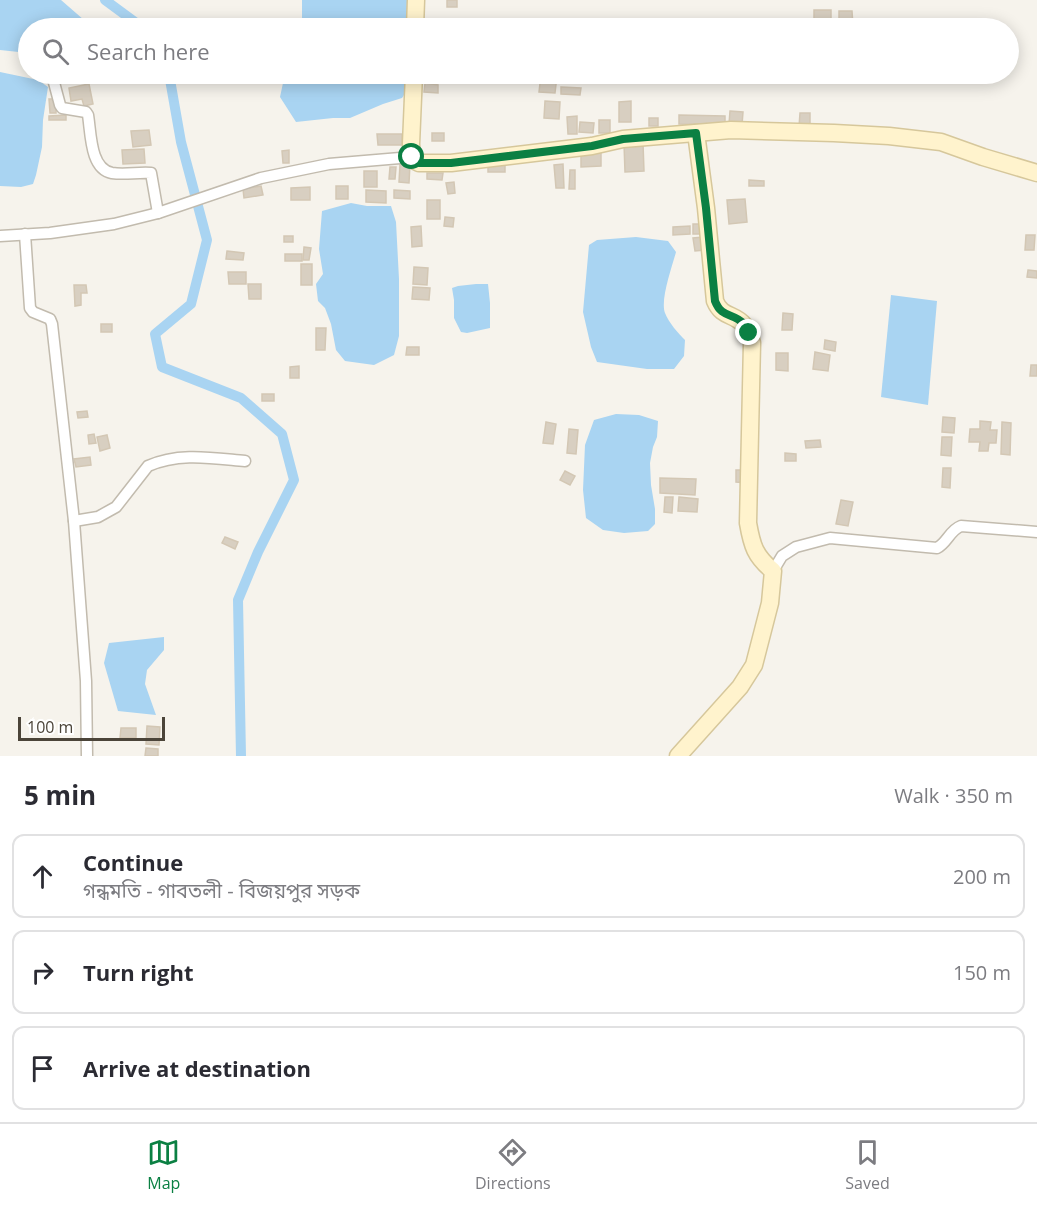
<!DOCTYPE html>
<html lang="en">
<head>
<meta charset="utf-8">
<style>
  body { margin:0; font-family:"Open Sans","Noto Sans Bengali",sans-serif; background:#f2f2f3; color:#2b2b33 }
  .scale { position:absolute; left:18px; bottom:15px; width:147px; box-sizing:border-box; padding-left:6px; border:3px solid #4b4439; border-top:0; font-size:16px; line-height:21px; white-space:nowrap; color:#4b4439; -webkit-text-stroke:4px #fff; paint-order:stroke }
  .stop { position:absolute; width:18px; height:18px; margin:-14px; border:4px solid #0b8043; border-radius:50%; background:#fff }
  .stop.end { background:#0b8043; border-color:#fff; box-shadow:0 2px 6px #0008 }
  .list { margin:0; padding:0; list-style:none }
  h2 { display:flex; justify-content:space-between; align-items:center; height:78px; margin:0; padding:0 24px; font-size:26px }
  h2 small { font-size:20px; font-weight:400; color:#7c7c81 }
  .list li { display:grid; grid-template-columns:39px 1fr auto; gap:18px; align-items:center; box-sizing:border-box; height:84px; margin:0 12px 12px; padding:0 12px; border:2px solid #e1e1e2; border-radius:12px }
  .list b { display:block; font-size:22px; white-space:nowrap }
  .list p { margin:0; font-size:20px; white-space:nowrap; color:#7c7c81 }
  .list em { font-size:20px; font-style:normal; color:#7c7c81 }
  .icon { flex:none; width:33px; height:33px; fill:none; stroke:currentColor; stroke-width:2; stroke-linecap:round; stroke-linejoin:round }
  .map { position:relative; flex:none; width:1037px; height:756px; overflow:hidden }
  .search { position:absolute; background:#fff; box-shadow:0 3px 15px #0003; left:18px; right:18px; top:18px; height:66px; display:flex; align-items:center; gap:15px; box-sizing:border-box; padding:0 21px; border-radius:33px; color:#7c7c81; font-size:22px }
  .sheet { height:366px; background:#fff }
  nav { display:flex; justify-content:space-around; align-items:center; box-sizing:border-box; height:84px; border-top:2px solid #e1e1e2; background:#fff; font-size:16px; color:#7c7c81 }
  nav a { display:grid; justify-items:center; gap:3px }
  nav .on { color:#0b8043 }
  .map>svg:first-child { display:block }
  .water { fill:#a9d4f2 }
  .lines { fill:none; stroke-linecap:round; stroke-linejoin:round }
  .canal { stroke:#a9d4f2; stroke-width:10 }
  .building { fill:#d8cfc1; stroke:#d3c7b4; stroke-width:1.5 }
  .street-casing { stroke:#c2bbae; stroke-width:13 }
  .secondary-casing { stroke:#d6c79b; stroke-width:19 }
  .street { stroke:#fff; stroke-width:10 }
  .secondary { stroke:#fff3cd; stroke-width:16 }
  .route { stroke:#0b8043; stroke-width:8 }
</style>
</head>
<body>
<div class="map">
<svg width="1037" height="756" viewBox="0 0 1037 756">
  <rect width="100%" height="100%" fill="#f6f3ec"/>
  <!-- water -->
  <g class="water">
    <polygon points="0,0 61,0 84,20 91,28 28,28 28,53 0,50"/>
    <rect x="302" y="0" width="105" height="28"/>
    <polygon points="0,72 38,80 48,87 43,120 42,147 36,175 33,184 21,187 0,186"/>
    <polygon points="288,74 406,74 406,92 402,98 383,104 350,118 333,118 296,122 280,97 283,83"/>
    <polygon points="351,203 367,206 391,206 396,222 399,279 399,336 394,355 374,365 345,361 336,350 331,324 325,308 318,301 316,284 323,274 319,249 322,211"/>
    <path d="M636 237 668 241 676 252C672 267 660 300 665 313 669 323 678 333 685 340L684 356 674 369H647L597 362 591 347 583 312 589 245 597 240Z"/>
    <polygon points="476,284 488,284 490,303 490,328 467,333 461,332 454,318 454,300 452,288 458,286"/>
    <polygon points="891,295 937,301 928,405 881,397"/>
    <polygon points="616,414 639,415 658,421 657,437 653,447 650,463 651,485 655,509 655,524 648,531 624,533 603,530 586,518 583,490 585,445 594,420"/>
    <polygon points="164,637 164,650 147,670 145,684 156,715 118,711 104,663 109,643"/>
  </g>
  <g class="lines">
    <!-- canal -->
    <g class="canal">
      <polyline points="105,0 143,28"/>
      <polyline points="169,74 181,142 207,240 191,304 155,334 162,367 241,398 282,434 294,480 258,552 238,600 241,756"/>
    </g>
  </g>
  <!-- building -->
  <g class="building">
    <rect x="447" y="0" width="10" height="7"/>
    <rect x="814" y="10" width="17" height="13"/>
    <polygon points="839,11 852,11 853,26 839,26"/>
    <polygon points="436,23 448,24 448,28 436,28"/>
    <polygon points="426,74 444,75 443,82 426,82"/>
    <polygon points="541,75 557,76 555,93 539,92"/>
    <polygon points="425,83 438,85 438,93 424,92"/>
    <polygon points="89,84 93,104 84,106 82,99 71,101 69,88"/>
    <polygon points="561,87 581,88 580,95 561,94"/>
    <polygon points="49,99 56,99 56,113 50,113"/>
    <polygon points="545,101 560,102 559,119 544,118"/>
    <polygon points="631,101 631,122 619,122 619,102"/>
    <polygon points="730,111 743,112 742,125 729,124"/>
    <polygon points="800,113 810,113 810,127 799,127"/>
    <polygon points="66,115 66,120 49,120 49,116"/>
    <polygon points="679,115 725,116 725,125 679,124"/>
    <polygon points="577,116 577,134 568,134 567,117"/>
    <rect x="649" y="118" width="9" height="8"/>
    <rect x="599" y="120" width="11" height="13"/>
    <polygon points="580,122 594,123 593,133 579,132"/>
    <polygon points="149,130 151,145 133,147 131,131"/>
    <rect x="432" y="133" width="12" height="8"/>
    <polygon points="377,134 402,134 402,145 378,145"/>
    <polygon points="643,143 644,171 625,172 624,144"/>
    <polygon points="144,149 145,163 123,164 122,150"/>
    <polygon points="289,150 289,163 283,163 282,151"/>
    <polygon points="581,151 601,151 601,166 581,167"/>
    <rect x="488" y="163" width="17" height="9"/>
    <polygon points="400,164 410,164 409,183 399,182"/>
    <polygon points="563,164 564,188 556,188 554,165"/>
    <polygon points="390,167 396,167 395,179 389,179"/>
    <polygon points="570,170 575,170 575,189 569,189"/>
    <rect x="364" y="171" width="13" height="16"/>
    <polygon points="427,173 443,173 442,180 427,179"/>
    <polygon points="749,180 764,181 764,186 749,186"/>
    <polygon points="454,182 455,193 448,194 446,183"/>
    <polygon points="261,186 263,195 244,198 243,189"/>
    <rect x="336" y="186" width="12" height="13"/>
    <polygon points="310,187 310,200 291,200 291,188"/>
    <polygon points="366,190 386,191 386,203 366,202"/>
    <polygon points="394,190 410,191 410,199 394,198"/>
    <polygon points="745,199 747,222 729,224 727,200"/>
    <rect x="427" y="200" width="13" height="19"/>
    <polygon points="445,217 454,218 453,227 444,226"/>
    <polygon points="693,224 702,224 703,234 693,234"/>
    <polygon points="421,226 422,246 412,247 411,227"/>
    <polygon points="690,226 690,234 673,235 673,227"/>
    <polygon points="1026,235 1035,235 1034,250 1025,250"/>
    <rect x="284" y="236" width="9" height="6"/>
    <polygon points="703,237 705,250 695,251 693,238"/>
    <polygon points="304,247 311,248 309,260 303,260"/>
    <polygon points="227,251 244,253 243,260 226,259"/>
    <rect x="285" y="254" width="17" height="7"/>
    <rect x="301" y="264" width="11" height="21"/>
    <polygon points="414,267 428,268 427,285 413,284"/>
    <polygon points="1028,270 1037,271 1037,278 1027,277"/>
    <polygon points="228,272 246,272 246,284 229,284"/>
    <polygon points="248,284 261,284 261,299 249,299"/>
    <polygon points="74,285 86,285 87,293 81,293 81,305 75,306"/>
    <polygon points="413,287 430,288 429,300 412,299"/>
    <polygon points="783,313 793,314 792,330 782,330"/>
    <rect x="101" y="324" width="11" height="8"/>
    <polygon points="316,328 326,328 325,350 316,350"/>
    <polygon points="825,340 836,342 835,351 824,349"/>
    <polygon points="407,347 419,347 419,355 406,355"/>
    <polygon points="815,352 830,355 828,371 813,369"/>
    <polygon points="776,353 788,353 788,371 776,370"/>
    <polygon points="1031,365 1037,365 1037,376 1030,376"/>
    <polygon points="299,366 299,378 290,378 290,367"/>
    <rect x="262" y="394" width="12" height="7"/>
    <polygon points="87,411 88,417 78,418 77,412"/>
    <polygon points="943,417 955,418 954,433 942,432"/>
    <polygon points="980,421 991,422 990,430 997,430 996,443 989,443 988,451 979,451 980,442 969,442 970,429 980,429"/>
    <polygon points="546,422 556,424 553,444 543,443"/>
    <polygon points="1002,422 1011,423 1010,455 1001,454"/>
    <polygon points="569,429 578,430 576,454 567,453"/>
    <polygon points="94,434 96,443 89,444 88,435"/>
    <polygon points="107,435 110,448 100,451 97,437"/>
    <polygon points="942,437 952,437 951,456 941,455"/>
    <polygon points="820,440 821,447 806,448 805,441"/>
    <polygon points="785,453 796,454 796,461 785,461"/>
    <polygon points="90,457 91,465 76,467 74,459"/>
    <polygon points="943,468 951,468 950,488 942,487"/>
    <polygon points="736,470 748,470 747,483 736,482"/>
    <polygon points="565,471 575,476 570,485 560,480"/>
    <polygon points="660,478 696,479 695,495 660,493"/>
    <polygon points="665,497 673,497 672,513 664,512"/>
    <polygon points="679,497 698,499 697,512 678,511"/>
    <polygon points="841,500 853,502 848,526 836,524"/>
    <polygon points="225,537 238,542 235,549 222,543"/>
    <polygon points="147,726 160,727 159,745 146,744"/>
    <polygon points="121,728 136,728 136,738 120,738"/>
    <polygon points="146,748 158,749 158,756 145,756"/>
  </g>
  <g class="lines">
    <defs>
      <g id="street">
        <path d="M52 75 60 105 62 108 86 112 88 115C91 133 90 169 112 173 125 175 138 172 151 173L158 213"/>
        <polyline points="25,234 30,308 33,312 50,319 52,324 74,521 86,681 87,756"/>
        <polyline points="0,236 50,233 114,224 158,213 261,178 329,164 412,157"/>
        <path d="M74 521 98 517 116 507 148 466C179 452 212 458 245 461"/>
        <path d="M773 571 782 556 796 547 830 538 937 548C947 543 950 530 961 526L1037 532"/>
      </g>
      <g id="secondary">
        <polyline points="415,28 416,0"/>
        <polyline points="414,74 411,144 412,157 415,161 419,163 451,163 592,146 623,139 731,130 834,133 889,136 941,142 983,157 1037,173"/>
        <path d="M678 756 740 687 754 665 770 603 773 571C755 556 752 546 748 523L752 343C750 337 749 330 744 325 734 313 722 318 715 301L706 208 696 133"/>
      </g>
    </defs>
    <!-- street casing -->
    <use href="#street" class="street-casing"/>
    <!-- secondary casing -->
    <use href="#secondary" class="secondary-casing"/>
    <!-- street -->
    <use href="#street" class="street"/>
    <!-- secondary -->
    <use href="#secondary" class="secondary"/>
  </g>
  <g class="lines">
    <!-- route -->
    <path class="route" d="M412 157 415 161 419 163H451L592 146 623 139 696 133 706 208 715 301C722 319 733 312 744 324 745 325 749 332 749 333"/>
  </g>
</svg>
<div class="scale">100 m</div>
<div class="stop" style="left:412px;top:157px"></div>
<div class="stop end" style="left:749px;top:333px"></div>
<div class="search"><svg class="icon" aria-label="search" viewBox="0 0 24 24"><circle cx="10" cy="10" r="6"/><path d="M15 15l6 6"/></svg>Search here</div>
</div>
<section class="sheet">
<h2>5 min<small>Walk · 350 m</small></h2>
<ul class="list">
<li><svg class="icon" aria-label="ahead" viewBox="0 0 24 24"><path d="M12 20V5M6 11l6-6 6 6"/></svg><div><b>Continue</b><p>গন্ধমতি - গাবতলী - বিজয়পুর সড়ক</p></div><em>200 m</em></li>
<li><svg class="icon" aria-label="right" viewBox="0 0 24 24"><path d="M7 20v-9h11M14 6l5 5-5 5"/></svg><div><b>Turn right</b></div><em>150 m</em></li>
<li><svg class="icon" aria-label="arrive" viewBox="0 0 24 24"><path d="M6 21V4h12l-3 4 3 4H6"/></svg><div><b>Arrive at destination</b></div></li>
</ul>
</section>
<nav>
<a class="on"><svg class="icon" aria-label="map" viewBox="0 0 24 24"><path d="M3 6l6-2 6 2 6-2v14l-6 2-6-2-6 2zM9 4v14M15 6v14"/></svg>Map</a>
<a><svg class="icon" aria-label="directions" viewBox="0 0 24 24"><path d="M12 3l9 9-9 9-9-9zM9 14v-3h6M13 9l2 2-2 2"/></svg>Directions</a>
<a><svg class="icon" aria-label="saved" viewBox="0 0 24 24"><path d="M7 4h10v16l-5-4-5 4z"/></svg>Saved</a>
</nav>
</body>
</html>
